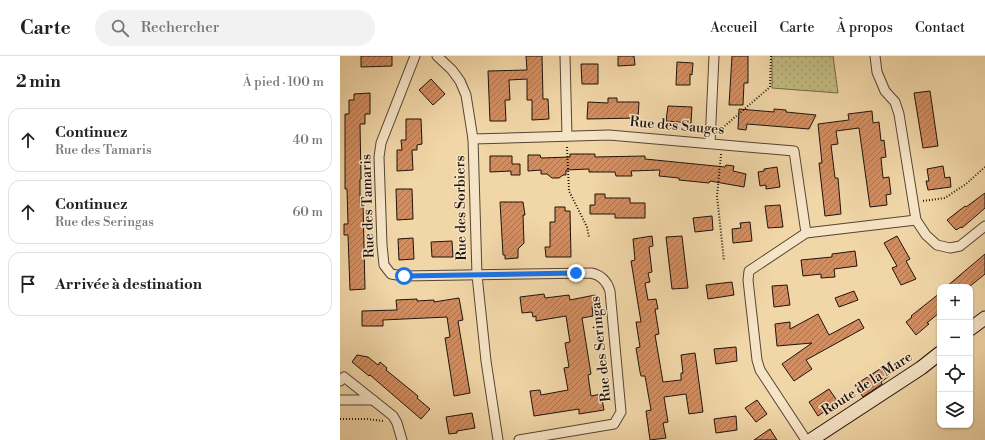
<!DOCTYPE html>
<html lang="fr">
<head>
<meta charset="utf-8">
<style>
  body { margin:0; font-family:"Libre Bodoni",serif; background:#f2f2f2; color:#222 }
  .controls { position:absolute; right:12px; bottom:12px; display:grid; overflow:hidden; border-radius:8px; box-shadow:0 1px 3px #0004 }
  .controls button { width:36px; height:36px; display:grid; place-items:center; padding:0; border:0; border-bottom:1px solid #e0e0e0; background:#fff; color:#222; font:20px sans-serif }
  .stop { position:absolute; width:12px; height:12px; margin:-9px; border:3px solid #1a73e8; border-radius:50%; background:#fff }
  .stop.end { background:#1a73e8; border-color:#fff; box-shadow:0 1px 4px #0008 }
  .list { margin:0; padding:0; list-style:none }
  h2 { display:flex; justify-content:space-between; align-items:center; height:52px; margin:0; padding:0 16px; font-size:17px }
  h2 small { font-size:13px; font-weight:400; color:#767676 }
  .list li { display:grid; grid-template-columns:26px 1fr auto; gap:12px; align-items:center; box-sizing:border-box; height:64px; margin:0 8px 8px; padding:0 8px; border:1px solid #e0e0e0; border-radius:12px }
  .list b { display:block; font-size:15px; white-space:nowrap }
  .list p { margin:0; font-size:13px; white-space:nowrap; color:#767676 }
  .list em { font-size:13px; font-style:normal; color:#767676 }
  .icon { flex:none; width:22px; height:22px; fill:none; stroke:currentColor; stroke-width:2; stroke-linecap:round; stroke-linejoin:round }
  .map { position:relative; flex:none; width:645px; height:384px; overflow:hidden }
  header { display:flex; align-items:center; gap:24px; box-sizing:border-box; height:56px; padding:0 20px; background:#fff; border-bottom:1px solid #e0e0e0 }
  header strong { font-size:19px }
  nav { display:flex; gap:22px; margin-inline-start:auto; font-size:14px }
  .search { width:280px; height:36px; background:#f2f2f2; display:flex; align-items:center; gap:10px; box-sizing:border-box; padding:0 14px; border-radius:22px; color:#767676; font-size:15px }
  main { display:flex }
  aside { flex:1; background:#fff }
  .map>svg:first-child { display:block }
  .grass { fill:url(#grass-dots); stroke:#706847 }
  .building { fill:url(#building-hatch); stroke:#1f130c }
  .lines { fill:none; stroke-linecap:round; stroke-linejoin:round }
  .street-casing { stroke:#544433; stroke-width:11 }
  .secondary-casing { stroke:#1f130c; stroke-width:15 }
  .path { stroke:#1f130c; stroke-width:2; stroke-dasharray:1 2; stroke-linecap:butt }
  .street { stroke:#f6e4c6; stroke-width:9 }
  .secondary { stroke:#f6e4c6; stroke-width:13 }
  .route { stroke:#1a73e8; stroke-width:5 }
  .labels { text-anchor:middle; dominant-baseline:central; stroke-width:3; stroke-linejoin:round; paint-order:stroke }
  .street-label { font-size:14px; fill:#1f130c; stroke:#f6e4c6 }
</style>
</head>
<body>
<header>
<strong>Carte</strong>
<div class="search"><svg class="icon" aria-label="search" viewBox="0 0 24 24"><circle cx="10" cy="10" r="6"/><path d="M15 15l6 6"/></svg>Rechercher</div>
<nav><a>Accueil</a><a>Carte</a><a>À propos</a><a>Contact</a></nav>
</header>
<main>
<aside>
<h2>2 min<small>À pied · 100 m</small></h2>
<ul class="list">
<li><svg class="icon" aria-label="ahead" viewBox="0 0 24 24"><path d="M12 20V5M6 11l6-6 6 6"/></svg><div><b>Continuez</b><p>Rue des Tamaris</p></div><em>40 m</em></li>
<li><svg class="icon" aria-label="ahead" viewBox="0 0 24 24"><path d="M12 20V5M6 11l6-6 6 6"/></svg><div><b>Continuez</b><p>Rue des Seringas</p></div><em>60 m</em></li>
<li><svg class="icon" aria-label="arrive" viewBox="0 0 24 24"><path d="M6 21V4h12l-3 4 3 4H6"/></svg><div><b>Arrivée à destination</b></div></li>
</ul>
</aside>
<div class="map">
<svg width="645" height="384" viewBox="0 0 645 384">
  <defs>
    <pattern id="grass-dots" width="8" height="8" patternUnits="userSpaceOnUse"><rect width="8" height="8" fill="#c2bc82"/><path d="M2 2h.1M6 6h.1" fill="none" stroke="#a6a16f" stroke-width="1.8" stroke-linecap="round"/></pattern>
    <pattern id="building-hatch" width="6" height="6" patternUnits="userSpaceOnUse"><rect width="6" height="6" fill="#d18e62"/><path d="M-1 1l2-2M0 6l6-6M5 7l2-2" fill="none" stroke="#a9734f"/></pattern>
  </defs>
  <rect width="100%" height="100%" fill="#f1d6a7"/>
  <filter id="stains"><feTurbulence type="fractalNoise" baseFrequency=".005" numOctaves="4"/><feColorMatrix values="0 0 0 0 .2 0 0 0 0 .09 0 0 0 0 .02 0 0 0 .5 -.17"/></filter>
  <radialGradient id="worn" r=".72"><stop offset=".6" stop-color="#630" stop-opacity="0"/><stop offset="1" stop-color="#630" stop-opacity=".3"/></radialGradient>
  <!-- grass -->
  <polygon class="grass" points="432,0 493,0 498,37 432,32"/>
  <!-- building -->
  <g class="building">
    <polygon points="21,0 52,0 52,10 21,11"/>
    <polygon points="186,0 202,0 203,43 208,43 209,63 192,64 192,44 187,44 187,23 169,24 170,44 165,44 166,65 150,65 148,15 187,14"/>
    <polygon points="278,0 294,0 295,9 278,10"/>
    <polygon points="392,0 408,0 408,27 404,27 403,49 389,49"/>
    <polygon points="337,6 353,7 352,19 350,18 350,29 336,29"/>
    <polygon points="241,8 258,8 258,28 242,28"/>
    <polygon points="91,23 105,38 93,49 79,34"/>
    <polygon points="590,35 598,90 583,92 574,37"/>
    <polygon points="30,37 30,58 25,58 25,68 20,68 21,123 20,123 20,147 23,147 25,233 10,234 8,179 4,179 4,168 8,168 7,133 5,133 5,58 9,58 9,44 14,44 14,38"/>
    <polygon points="268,42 277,42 277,46 299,46 298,62 247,63 248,46 268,47"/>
    <polygon points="328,50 352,51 351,67 326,65"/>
    <polygon points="399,53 434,56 434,53 446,54 446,56 476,59 469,73 407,68 406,74 398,73"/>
    <polygon points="532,55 533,67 539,66 541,85 544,84 546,101 541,102 543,122 549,121 551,138 546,139 547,149 530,151 519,72 496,75 498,88 491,89 495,122 498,122 501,158 485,160 479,107 482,107 478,68 509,64 508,58"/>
    <polygon points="66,63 81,63 82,88 77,89 77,94 72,94 73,114 57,115 57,94 62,94 61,84 66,84"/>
    <polygon points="230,98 255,98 255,101 305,100 305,103 385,111 386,109 394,110 393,115 406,118 404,131 370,125 369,127 339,124 339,122 319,120 320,114 291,115 292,120 276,120 275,116 249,116 249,113 226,114 226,119 223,119 219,122 212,122 207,118 201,118 201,114 188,115 188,99 200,99 201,102 230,101"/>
    <polygon points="150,100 172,100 172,108 180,108 180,119 171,119 171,115 150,116"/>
    <polygon points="603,110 605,122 610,121 611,131 588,134 586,125 589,125 587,113"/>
    <polygon points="437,111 440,131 426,133 426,129 420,130 418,116 424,115 424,113"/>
    <polygon points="56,133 72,133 73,163 57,164"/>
    <polygon points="645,137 645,152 622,172 621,171 616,174 607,164 625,150 626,151"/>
    <polygon points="255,138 265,138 265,142 290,142 290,147 305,147 305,162 275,162 275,158 250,158 250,149 255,149"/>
    <polygon points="160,146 183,146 185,159 183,159 184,187 178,193 178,202 165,203 165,199 163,199"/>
    <polygon points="440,149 443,171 428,172 425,150"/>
    <polygon points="215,151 225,151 225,155 230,155 231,201 206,201 205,191 210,191 210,166 215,166"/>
    <polygon points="372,160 373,174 355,176 353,162"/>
    <polygon points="410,166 412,185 393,187 392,173 401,172 400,167"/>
    <polygon points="312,180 313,190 309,191 312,216 308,217 310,226 305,227 308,244 316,243 318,253 315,253 319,278 315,279 323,326 341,324 341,317 343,317 341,299 355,297 363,356 349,358 346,338 324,341 328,366 323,367 326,382 310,384 306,355 311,354 305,320 301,320 300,316 296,292 300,291 296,266 301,266 291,205 295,204 293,183"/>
    <polygon points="342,180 348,232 332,233 326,181"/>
    <polygon points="557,180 570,203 566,205 576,223 561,229 552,212 557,210 544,187"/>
    <polygon points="73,182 74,203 59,204 58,183"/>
    <polygon points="112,185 113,201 92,201 91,186"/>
    <polygon points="515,195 517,210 494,213 495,221 481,222 481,218 463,220 461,204 492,201 492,198"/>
    <polygon points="645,198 645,218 629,231 606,231"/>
    <polygon points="392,226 394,239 368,243 366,229"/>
    <polygon points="447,229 450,249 434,251 432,230"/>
    <polygon points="514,235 518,244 499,251 495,242"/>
    <polygon points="600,237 600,256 587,267 589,268 576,279 566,266 572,261 571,260"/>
    <polygon points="204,238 205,242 229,239 230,244 255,239 257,249 252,250 253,260 242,262 251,318 248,319 251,340 261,338 264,354 239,358 239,353 194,360 190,335 200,334 201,339 228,334 224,312 229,311 225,287 230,286 226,260 196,265 196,260 193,261 192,256 182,257 180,241"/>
    <polygon points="119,242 123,264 118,265 130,337 114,340 105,282 110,281 107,261 43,264 43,270 22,270 22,255 57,254 56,244 77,243 77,245 94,244 94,246"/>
    <polygon points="478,258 489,279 519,263 524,272 466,304 472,313 454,325 442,308 472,287 437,290 435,268 450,266 450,273"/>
    <polygon points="396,291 397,305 376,308 374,293"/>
    <polygon points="17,299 28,301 38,309 40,306 47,312 46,314 78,340 77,342 90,353 81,363 30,319 29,320 12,306"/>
    <polygon points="543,311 549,320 541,326 542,328 523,341 515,329"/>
    <polygon points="489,333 498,346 478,360 469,346"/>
    <polygon points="417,344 427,358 416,366 405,352"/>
    <polygon points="132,357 135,372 117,375 117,377 109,378 106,361"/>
    <polygon points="396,360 397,374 376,377 374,363"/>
    <polygon points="430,373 437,384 414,384"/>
  </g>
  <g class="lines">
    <defs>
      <g id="street">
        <path d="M75 0 41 87 39 101 42 189 44 209 51 218 63 220 251 217C261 219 267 225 270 235L281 356 274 368 179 384"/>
        <polyline points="97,0 112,14 120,25 126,39 133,83 137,219 146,305 158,384"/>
        <polyline points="225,0 227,80"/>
        <polyline points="535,0 537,16 545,35 555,46 559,58 576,164 586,179 597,189 610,192 620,190 645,170"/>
        <polyline points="133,83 269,79 454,95 466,177"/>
        <polyline points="370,87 374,0"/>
        <polyline points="0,325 4,321 53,360 57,367 62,384"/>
        <polyline points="0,344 33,344"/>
        <polyline points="466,384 420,314 417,304 408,224 409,215 466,177 576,164"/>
      </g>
      <g id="secondary">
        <polyline points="630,273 645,262"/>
        <polyline points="471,384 581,312 600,297"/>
      </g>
    </defs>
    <!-- street casing -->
    <use href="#street" class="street-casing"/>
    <!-- secondary casing -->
    <use href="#secondary" class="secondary-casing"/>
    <!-- path -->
    <g class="path">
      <polyline points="380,74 430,31 431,0"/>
      <polyline points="227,91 229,135 247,171 249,181"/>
      <polyline points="381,98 377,140 384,205"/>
      <polyline points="583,145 605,142 626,128 645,111"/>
      <polyline points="0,363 27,363 43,365"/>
    </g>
    <!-- street -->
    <use href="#street" class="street"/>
    <!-- secondary -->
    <use href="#secondary" class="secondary"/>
  </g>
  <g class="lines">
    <!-- route -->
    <polyline class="route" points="64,220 236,217"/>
  </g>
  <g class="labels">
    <!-- street labels -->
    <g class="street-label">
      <text transform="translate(337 70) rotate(5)">Rue des Sauges</text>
      <text transform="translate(28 150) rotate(-92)">Rue des Tamaris</text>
      <text transform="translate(121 152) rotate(-91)">Rue des Sorbiers</text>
      <text transform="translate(261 293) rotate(-96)">Rue des Seringas</text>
      <text transform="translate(527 328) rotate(-33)">Route de la Mare</text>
    </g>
  </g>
  <rect width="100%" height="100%" filter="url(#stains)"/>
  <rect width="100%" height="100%" fill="url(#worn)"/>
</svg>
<div class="controls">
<button>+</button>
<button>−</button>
<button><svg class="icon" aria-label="locate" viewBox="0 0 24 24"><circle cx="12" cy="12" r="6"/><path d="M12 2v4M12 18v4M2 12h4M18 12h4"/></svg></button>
<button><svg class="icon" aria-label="layers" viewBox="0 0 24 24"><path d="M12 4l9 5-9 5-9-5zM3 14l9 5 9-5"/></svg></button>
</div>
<div class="stop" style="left:64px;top:220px"></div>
<div class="stop end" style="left:236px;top:217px"></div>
</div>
</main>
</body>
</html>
